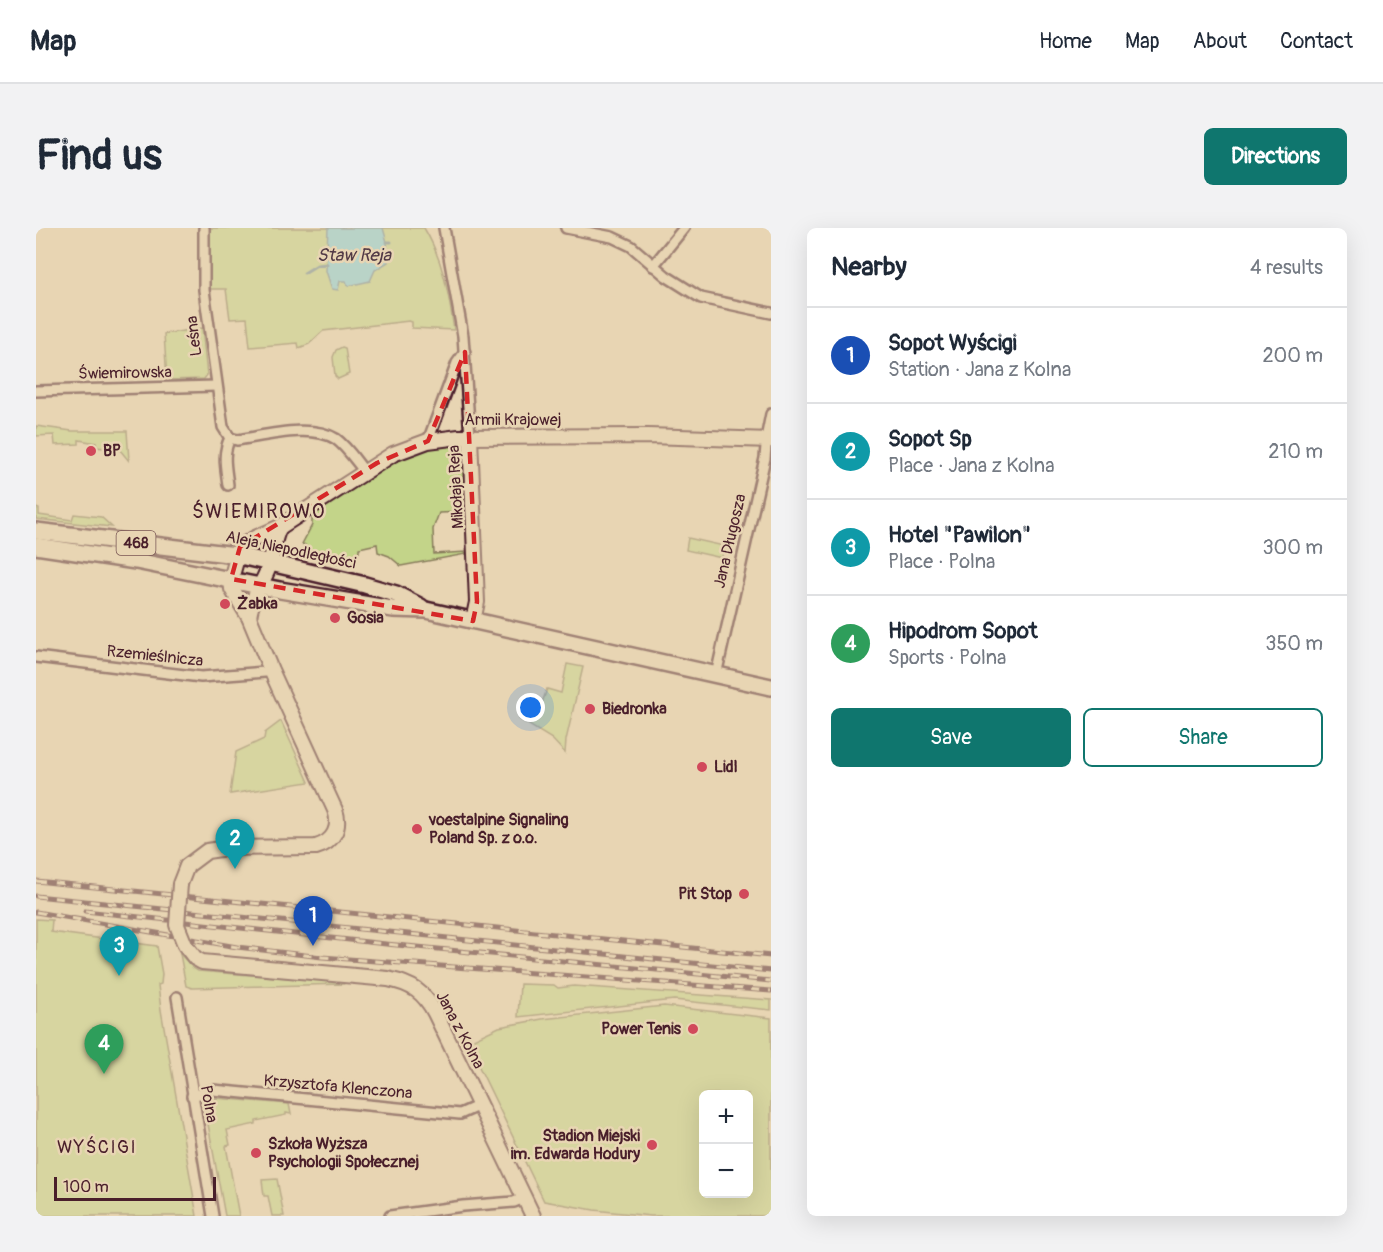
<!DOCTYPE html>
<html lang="en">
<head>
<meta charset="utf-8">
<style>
  body { margin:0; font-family:Pangolin,sans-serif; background:#f2f2f3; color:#1f2937 }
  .controls { position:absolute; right:18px; bottom:18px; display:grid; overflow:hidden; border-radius:9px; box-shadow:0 6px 24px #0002 }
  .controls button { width:54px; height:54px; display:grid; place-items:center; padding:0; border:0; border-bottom:2px solid #e0e1e3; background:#fff; color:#1f2937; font:30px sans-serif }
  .scale { position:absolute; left:18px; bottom:15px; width:162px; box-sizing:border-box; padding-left:6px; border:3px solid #4a1f2b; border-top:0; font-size:16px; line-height:21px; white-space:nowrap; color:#4a1f2b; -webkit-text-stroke:4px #e8d5b3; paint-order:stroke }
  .you { position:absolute; left:495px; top:480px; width:21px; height:21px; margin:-15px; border:4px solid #fff; border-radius:50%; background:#1a73e8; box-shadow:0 0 0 9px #1a73e833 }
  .badge { display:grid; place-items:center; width:39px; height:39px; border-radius:50%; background:#0f766e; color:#fff; font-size:20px; font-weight:700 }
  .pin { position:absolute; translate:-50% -50px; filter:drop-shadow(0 2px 3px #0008) }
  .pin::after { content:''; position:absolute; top:32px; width:21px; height:18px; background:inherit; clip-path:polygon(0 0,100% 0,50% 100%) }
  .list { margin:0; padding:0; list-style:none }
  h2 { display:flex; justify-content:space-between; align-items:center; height:78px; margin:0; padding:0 24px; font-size:26px }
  h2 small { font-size:20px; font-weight:400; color:#747a83 }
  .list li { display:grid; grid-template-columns:39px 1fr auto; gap:18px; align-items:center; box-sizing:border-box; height:96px; padding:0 24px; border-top:2px solid #e0e1e3 }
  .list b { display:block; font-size:22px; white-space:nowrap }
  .list p { margin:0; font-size:20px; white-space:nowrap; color:#747a83 }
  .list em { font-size:20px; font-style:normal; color:#747a83 }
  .actions { display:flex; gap:12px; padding:18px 24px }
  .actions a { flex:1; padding:14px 0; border:2px solid #0f766e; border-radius:9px; text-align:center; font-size:21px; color:#0f766e }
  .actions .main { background:#0f766e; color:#fff }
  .map { position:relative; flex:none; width:735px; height:988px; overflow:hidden; border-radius:9px }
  header { display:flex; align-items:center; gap:36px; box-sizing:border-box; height:84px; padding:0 30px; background:#fff; border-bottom:2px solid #e0e1e3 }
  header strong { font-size:28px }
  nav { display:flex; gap:33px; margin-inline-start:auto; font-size:21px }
  .intro { display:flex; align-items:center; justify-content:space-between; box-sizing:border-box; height:144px; padding:0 36px }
  h1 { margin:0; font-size:42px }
  .button { padding:15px 27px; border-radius:9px; background:#0f766e; color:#fff; font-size:21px; font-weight:700 }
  main { display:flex; gap:36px; padding:0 36px }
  aside { flex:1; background:#fff; border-radius:9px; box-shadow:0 6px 24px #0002 }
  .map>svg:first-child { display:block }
  .green { fill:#c3d489; stroke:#867a5a; stroke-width:1.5; fill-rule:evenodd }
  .water { fill:#82d0e1; stroke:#6c8998; stroke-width:1.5 }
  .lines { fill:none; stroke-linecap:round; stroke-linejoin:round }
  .stream { stroke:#6c8998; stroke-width:3 }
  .street-casing { stroke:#4a1f2b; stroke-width:14 }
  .secondary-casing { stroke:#4a1f2b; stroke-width:18 }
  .primary-casing { stroke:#4a1f2b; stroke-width:20 }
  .street { stroke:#e8d5b3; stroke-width:9 }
  .secondary { stroke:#e8d5b3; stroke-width:14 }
  .primary { stroke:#e8d5b3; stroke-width:15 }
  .rail-casing { stroke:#4a1f2b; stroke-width:5 }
  .rail { stroke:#e8d5b3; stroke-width:3; stroke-dasharray:9; stroke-linecap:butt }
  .secondary-bridge-casing { stroke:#4a1f2b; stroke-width:18; stroke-linecap:butt }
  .secondary-bridge { stroke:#e8d5b3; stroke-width:14 }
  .marked { fill:none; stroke:#d62828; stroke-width:4.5; stroke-dasharray:12 8; stroke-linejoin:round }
  .poi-dot { fill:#d1495b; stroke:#e8d5b3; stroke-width:2 }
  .labels { text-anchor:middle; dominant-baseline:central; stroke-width:5; stroke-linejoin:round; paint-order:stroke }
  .shield { fill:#e8d5b3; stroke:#795654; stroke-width:1.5 }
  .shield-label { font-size:15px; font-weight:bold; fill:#4a1f2b }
  .street-label { font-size:16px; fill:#4a1f2b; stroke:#e8d5b3 }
  .poi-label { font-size:16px; font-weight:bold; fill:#4a1f2b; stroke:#e8d5b3; text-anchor:start }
  .water-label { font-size:18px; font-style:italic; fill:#523a46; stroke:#e8d5b3 }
  .neighbourhood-label { font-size:18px; letter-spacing:1.5px; fill:#4a1f2b; stroke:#e8d5b3 }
  .quarter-label { font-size:20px; letter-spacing:1.5px; fill:#4a1f2b; stroke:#e8d5b3 }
</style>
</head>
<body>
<header>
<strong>Map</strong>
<nav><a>Home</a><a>Map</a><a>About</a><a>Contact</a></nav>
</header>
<div class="intro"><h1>Find us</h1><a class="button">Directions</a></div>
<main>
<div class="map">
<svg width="735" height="988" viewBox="0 0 735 988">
  <rect width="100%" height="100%" fill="#e8d5b3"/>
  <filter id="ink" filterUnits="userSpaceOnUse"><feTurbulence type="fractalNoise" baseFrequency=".0167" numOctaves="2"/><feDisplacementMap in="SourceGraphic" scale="12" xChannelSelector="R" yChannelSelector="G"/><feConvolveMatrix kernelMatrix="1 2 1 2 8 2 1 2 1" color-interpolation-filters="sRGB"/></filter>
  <g filter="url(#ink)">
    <!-- green -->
    <g class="green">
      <path d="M174 0H388C407 31 413 67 418 102L376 100V94L373 93 287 103 273 116 263 120 262 115 214 119 211 90 194 91 190 61H172Z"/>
      <polygon points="166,100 171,147 168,151 131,152 128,106"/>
      <polygon points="306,119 309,120 313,146 302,151 299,148 297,129 300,122"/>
      <polygon points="0,198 36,203 91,203 93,233 84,222 60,219 60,215 43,212 43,216 19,217 18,207 0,208"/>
      <path d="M419 217 428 221 431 276 428 277 429 284 403 285 397 301 398 326 430 324V326L365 338 353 328 342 324 341 316 323 320V324L302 335 265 326 269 317 266 316 276 297V285C319 257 365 218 419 217Z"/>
      <polygon points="0,280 3,281 3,287 36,292 38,286 65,289 76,299 0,291"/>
      <polygon points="652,310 688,318 686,330 650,322"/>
      <polygon points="531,436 547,439 530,512 529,525 516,511 483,491 489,471 506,475 511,461 525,465"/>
      <polygon points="245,493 273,554 194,566 200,524 228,511 229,505"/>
      <polygon points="0,691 16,692 15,704 121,718 126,746 125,756 122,757 125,782 161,988 0,988"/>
      <polygon points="144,726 157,740 162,743 305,754 307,756 156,760 150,758"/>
      <polygon points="484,756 518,757 522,760 538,758 735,772 735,782 638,772 482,789"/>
      <path d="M628 778 735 790V988H615L558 982 508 973 431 814 463 799 506 791ZM712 866V966H668V866Z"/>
      <polygon points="167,869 253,876 255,886 250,885 250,887 220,893 220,896 191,902 194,917 190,918 203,988 189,988"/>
      <polygon points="241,951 248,988 236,988 232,968 228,968 226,952"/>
    </g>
    <!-- water -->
    <polygon class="water" points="292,0 347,0 351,14 352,34 339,42 334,53 312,58 310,53 304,53 302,62 296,61 290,43"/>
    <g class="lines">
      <!-- stream -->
      <g class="stream">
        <polyline points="351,14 355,14"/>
        <polyline points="268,45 281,37 291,36"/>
      </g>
      <defs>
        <g id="street">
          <path d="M168 0V62L187 199 194 210 201 212C229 208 275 195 300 211 311 219 320 233 328 243"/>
          <polyline points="408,0 427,108 434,209"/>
          <polyline points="530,0 576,9 595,18 630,48 665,70 735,85"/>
          <polyline points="617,38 648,0"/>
          <polyline points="0,163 180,158"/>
          <polyline points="392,213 421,135 429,124"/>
          <path d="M192 257C190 240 186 226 194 210"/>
          <polyline points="0,429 165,449 229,444 235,442"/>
          <polyline points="680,447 729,230 731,206 735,186"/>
          <polyline points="141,769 177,988"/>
          <polyline points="156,868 177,862 424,886 444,877"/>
          <polyline points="354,988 427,978 478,974 488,970"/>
        </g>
        <g id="secondary">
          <polyline points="434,209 441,374 437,393"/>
          <path d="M213 389C215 370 228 354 234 336 238 323 237 310 244 299"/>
          <path d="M144 656 151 638 171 623 191 620 280 619C298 614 305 599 299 582L235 442 213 389 196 361 195 351 204 319 219 310 244 299 357 226 392 213 423 209 612 208 735 212"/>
          <path d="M149 717 159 730 166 734 352 751C376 756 388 764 399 785L497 988"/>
        </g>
        <g id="primary">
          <polyline points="0,303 200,327 329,357 360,366 385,379"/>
          <polyline points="0,318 100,333 244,362 357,381 390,382 735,459"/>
        </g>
      </defs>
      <!-- street casing -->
      <use href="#street" class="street-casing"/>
      <!-- secondary casing -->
      <use href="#secondary" class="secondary-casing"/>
      <!-- primary casing -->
      <use href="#primary" class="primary-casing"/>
      <!-- street -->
      <use href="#street" class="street"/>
      <!-- secondary -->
      <use href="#secondary" class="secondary"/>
      <!-- primary -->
      <use href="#primary" class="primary"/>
      <defs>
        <g id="rail">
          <polyline points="0,653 735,728"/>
          <polyline points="0,668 735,743"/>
          <polyline points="49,683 350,716 735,753"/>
          <polyline points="0,684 201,719 286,729 735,763"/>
        </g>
      </defs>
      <!-- rail casing -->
      <use href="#rail" class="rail-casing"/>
      <!-- rail -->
      <use href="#rail" class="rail"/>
      <defs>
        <polyline id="secondary-bridge" points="144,656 141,697 149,717"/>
      </defs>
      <!-- secondary-bridge casing -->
      <use href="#secondary-bridge" class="secondary-bridge-casing"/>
      <!-- secondary-bridge -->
      <use href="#secondary-bridge" class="secondary-bridge"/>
    </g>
  </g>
  <!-- marked area -->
  <path d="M0 0H735V988H0ZM429 124 441 374 437 393 195 351 204 319 341 235 392 213Z" fill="#e8d5b3" fill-opacity=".55" fill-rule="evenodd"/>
  <path class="marked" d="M429 124 441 374 437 393 195 351 204 319 341 235 392 213Z"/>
  <!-- markers -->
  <g class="poi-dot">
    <circle cx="55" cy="223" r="6"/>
    <circle cx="189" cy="376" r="6"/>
    <circle cx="299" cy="390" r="6"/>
    <circle cx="554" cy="481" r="6"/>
    <circle cx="666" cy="539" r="6"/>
    <circle cx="381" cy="601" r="6"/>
    <circle cx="708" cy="666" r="6"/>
    <circle cx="657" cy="801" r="6"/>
    <circle cx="616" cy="917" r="6"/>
    <circle cx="220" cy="925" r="6"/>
  </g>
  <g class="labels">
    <!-- shield labels -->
    <rect class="shield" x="80.5" y="303" width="39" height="24" rx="4.5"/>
    <g class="shield-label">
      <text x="100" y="315">468</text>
    </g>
    <!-- street labels -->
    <g class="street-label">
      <text transform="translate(158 108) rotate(-97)">Leśna</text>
      <text transform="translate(89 145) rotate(-1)">Świemirowska</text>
      <text x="477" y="192">Armii Krajowej</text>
      <text transform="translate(420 259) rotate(-93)">Mikołaja Reja</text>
      <text transform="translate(694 313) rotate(-77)">Jana Długosza</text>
      <text transform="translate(255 322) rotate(12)">Aleja Niepodległości</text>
      <text transform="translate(119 428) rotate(6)">Rzemieślnicza</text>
      <text transform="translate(424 802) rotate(62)">Jana z Kolna</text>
      <text transform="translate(302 859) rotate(5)">Krzysztofa Klenczona</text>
      <text transform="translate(173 876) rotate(80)">Polna</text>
    </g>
    <!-- poi labels -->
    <g class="poi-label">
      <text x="67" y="223">BP</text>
      <text x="201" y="376">Żabka</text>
      <text x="311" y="390">Gosia</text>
      <text x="566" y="481">Biedronka</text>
      <text x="678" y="539">Lidl</text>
      <text x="393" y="592">voestalpine Signaling<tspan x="393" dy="18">Poland Sp. z o.o.</tspan></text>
      <text x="696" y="666" text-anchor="end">Pit Stop</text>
      <text x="645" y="801" text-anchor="end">Power Tenis</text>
      <text x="604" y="908" text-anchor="end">Stadion Miejski<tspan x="604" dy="18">im. Edwarda Hodury</tspan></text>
      <text x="232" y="916">Szkoła Wyższa<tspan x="232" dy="18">Psychologii Społecznej</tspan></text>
    </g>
    <!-- water labels -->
    <g class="water-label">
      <text x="318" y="27">Staw Reja</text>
    </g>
    <!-- neighbourhood labels -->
    <g class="neighbourhood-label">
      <text x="61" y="919">WYŚCIGI</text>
    </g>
    <!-- quarter labels -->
    <g class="quarter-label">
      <text x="223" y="283">ŚWIEMIROWO</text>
    </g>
  </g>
</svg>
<div class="controls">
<button>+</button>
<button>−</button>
</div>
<div class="scale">100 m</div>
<div class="you"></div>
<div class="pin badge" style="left:277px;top:718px;background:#1a4fb4">1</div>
<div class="pin badge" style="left:199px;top:641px;background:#0f9aa8">2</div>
<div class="pin badge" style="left:83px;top:748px;background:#0f9aa8">3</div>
<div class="pin badge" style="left:68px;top:846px;background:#2e9e5b">4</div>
</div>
<aside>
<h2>Nearby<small>4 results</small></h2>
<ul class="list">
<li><span class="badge" style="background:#1a4fb4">1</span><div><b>Sopot Wyścigi</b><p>Station · Jana z Kolna</p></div><em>200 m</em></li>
<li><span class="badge" style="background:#0f9aa8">2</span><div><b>Sopot Sp</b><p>Place · Jana z Kolna</p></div><em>210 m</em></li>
<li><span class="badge" style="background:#0f9aa8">3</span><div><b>Hotel &quot;Pawilon&quot;</b><p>Place · Polna</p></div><em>300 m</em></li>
<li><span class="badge" style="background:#2e9e5b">4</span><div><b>Hipodrom Sopot</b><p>Sports · Polna</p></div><em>350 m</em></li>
</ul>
<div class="actions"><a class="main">Save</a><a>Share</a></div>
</aside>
</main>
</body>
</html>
